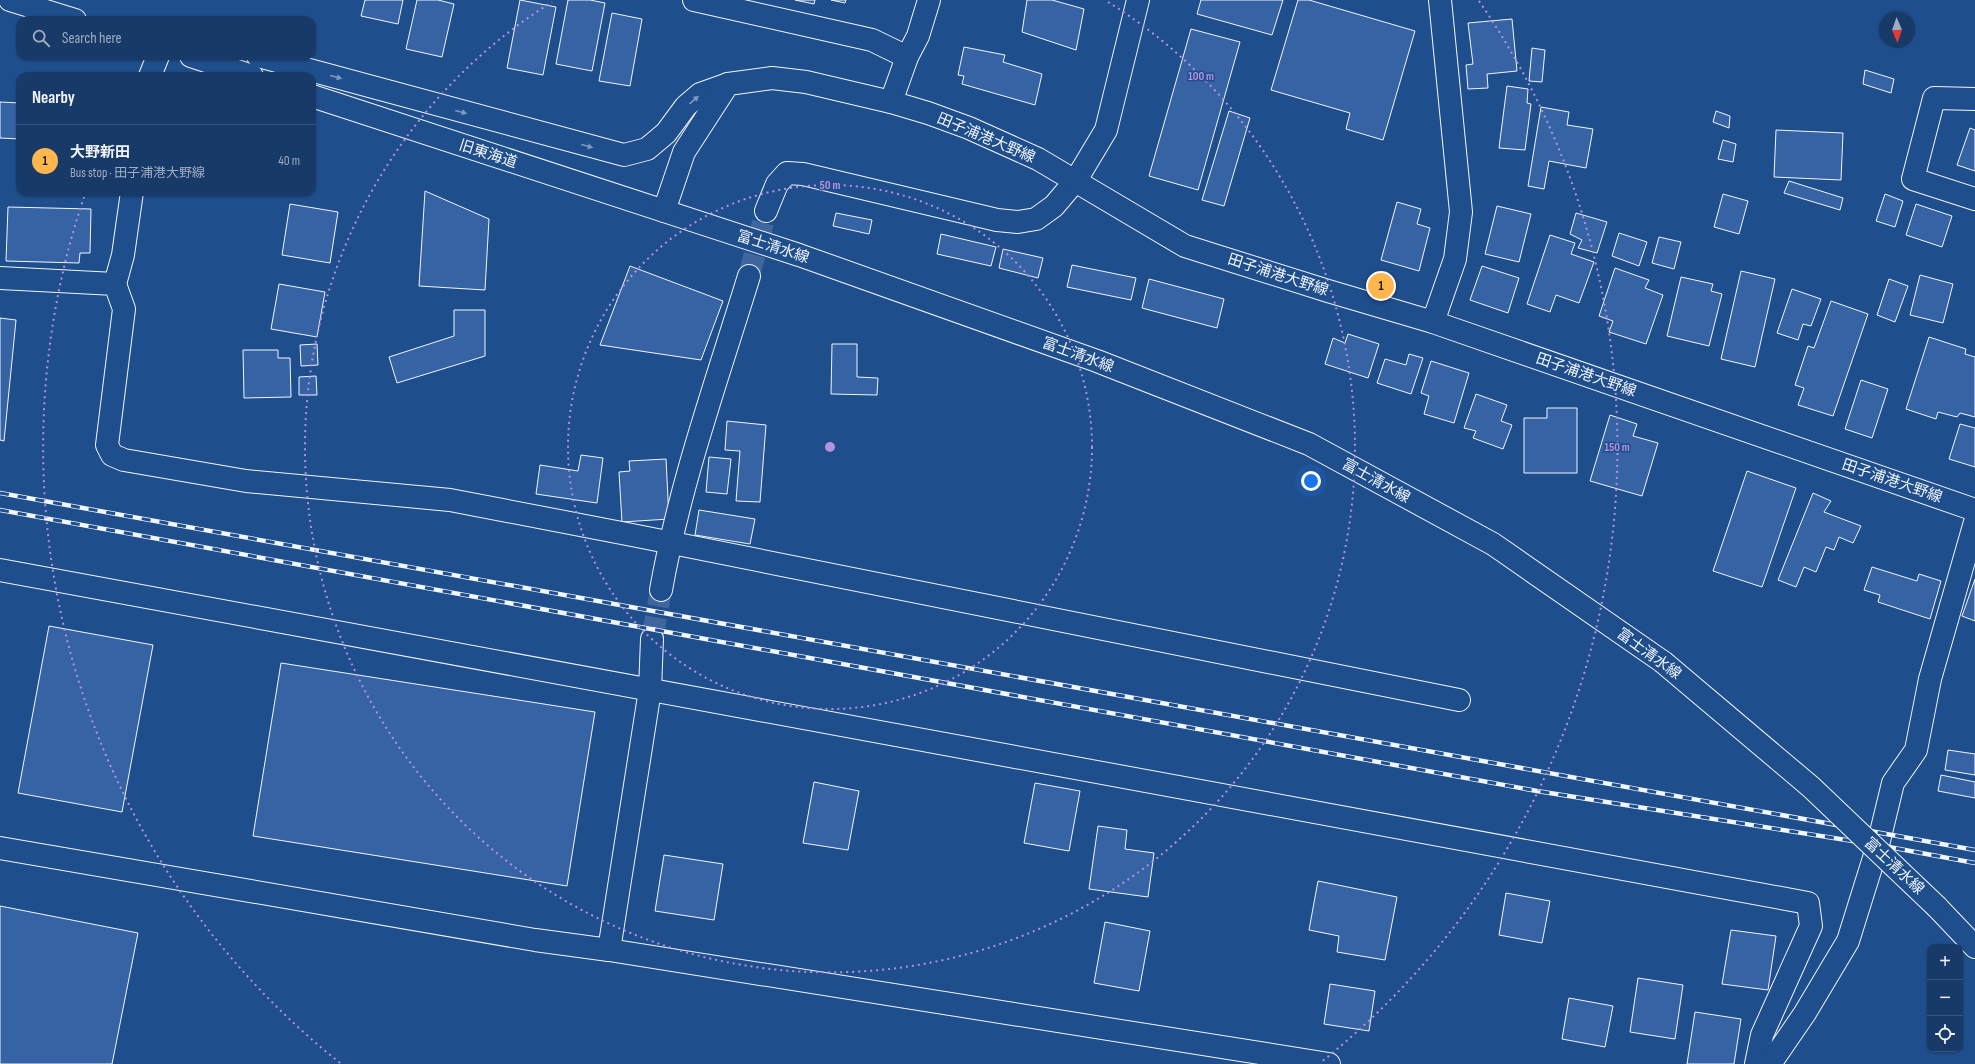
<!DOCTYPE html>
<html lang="en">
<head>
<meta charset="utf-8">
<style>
  body { margin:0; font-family:"Sofia Sans Condensed","Noto Sans JP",sans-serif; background:#244571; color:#f1f3f6 }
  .controls { position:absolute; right:12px; bottom:12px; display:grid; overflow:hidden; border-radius:8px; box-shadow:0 1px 3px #0004 }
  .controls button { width:36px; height:36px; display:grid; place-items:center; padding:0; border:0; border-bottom:1px solid #36547d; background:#173a69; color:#f1f3f6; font:20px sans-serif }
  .compass { position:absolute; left:1879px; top:12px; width:36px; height:36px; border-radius:50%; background:#173a69; box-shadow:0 1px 3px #0004; rotate:178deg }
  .you { position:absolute; left:1311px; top:481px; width:14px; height:14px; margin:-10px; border:3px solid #fff; border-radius:50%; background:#1a73e8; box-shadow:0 0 0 6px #1a73e833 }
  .badge { display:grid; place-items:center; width:26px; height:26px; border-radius:50%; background:#ffb74d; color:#111; font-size:13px; font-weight:700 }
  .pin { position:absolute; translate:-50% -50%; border:2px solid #fff; box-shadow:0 1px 4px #0006 }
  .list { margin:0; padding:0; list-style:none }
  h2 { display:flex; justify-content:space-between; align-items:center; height:52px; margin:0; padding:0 16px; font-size:17px }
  h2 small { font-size:13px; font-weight:400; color:#9eadc0 }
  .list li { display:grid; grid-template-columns:26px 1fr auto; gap:12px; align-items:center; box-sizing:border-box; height:72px; padding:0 16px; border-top:1px solid #36547d }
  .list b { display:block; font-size:15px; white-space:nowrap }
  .list p { margin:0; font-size:13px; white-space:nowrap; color:#9eadc0 }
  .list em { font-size:13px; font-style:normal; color:#9eadc0 }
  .icon { flex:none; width:22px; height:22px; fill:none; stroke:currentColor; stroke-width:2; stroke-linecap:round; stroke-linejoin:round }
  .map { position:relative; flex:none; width:1975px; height:1064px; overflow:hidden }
  .search { position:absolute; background:#173a69; box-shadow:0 1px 3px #0004; left:16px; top:16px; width:300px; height:44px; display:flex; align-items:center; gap:10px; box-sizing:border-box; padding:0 14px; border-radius:12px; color:#9eadc0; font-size:15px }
  .panel { position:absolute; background:#173a69; box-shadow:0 1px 3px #0004; left:16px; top:72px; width:300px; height:124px; border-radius:12px }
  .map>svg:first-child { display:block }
  .building { fill:#3563a3; stroke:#f2f6ff }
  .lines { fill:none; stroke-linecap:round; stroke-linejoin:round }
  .minor-tunnel { stroke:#3f679d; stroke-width:22; stroke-dasharray:22 11; stroke-linecap:butt }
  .minor-casing { stroke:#f2f6ff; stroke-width:24 }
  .major-casing { stroke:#f2f6ff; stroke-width:24 }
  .minor { stroke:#1f4e8c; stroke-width:22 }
  .major { stroke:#1f4e8c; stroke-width:22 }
  .rail-casing { stroke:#f2f6ff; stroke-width:4.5 }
  .rail { stroke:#1f4e8c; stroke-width:3; stroke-dasharray:9; stroke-linecap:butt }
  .major-bridge-casing { stroke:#f2f6ff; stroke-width:24; stroke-linecap:butt }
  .major-bridge { stroke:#1f4e8c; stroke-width:22 }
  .oneway { fill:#7e9ac0 }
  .ring { fill:none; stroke:#b691df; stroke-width:2; stroke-dasharray:2 4 }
  .labels { text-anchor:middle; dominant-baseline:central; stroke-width:3; stroke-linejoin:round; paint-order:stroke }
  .street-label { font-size:15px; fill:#f2f6ff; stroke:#1f4e8c }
  .centre { fill:#b691df; stroke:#1f4e8c; stroke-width:2 }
  .ring-label { font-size:12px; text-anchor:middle; font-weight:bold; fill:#b691df; stroke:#1f4e8c; stroke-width:3; stroke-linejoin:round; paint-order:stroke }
</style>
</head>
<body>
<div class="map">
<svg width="1975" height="1064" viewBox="0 0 1975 1064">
  <rect width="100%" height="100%" fill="#1f4e8c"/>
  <!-- building -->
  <g class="building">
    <polygon points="365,0 403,0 398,24 361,16"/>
    <polygon points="417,0 438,0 454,4 442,57 406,49"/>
    <polygon points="520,0 556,7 543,75 507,68"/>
    <polygon points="568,0 590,0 605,3 592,71 556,64"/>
    <polygon points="795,0 815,0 814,4"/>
    <polygon points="831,0 846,0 845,3"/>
    <polygon points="1027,0 1052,0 1084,9 1076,50 1022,32"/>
    <polygon points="1201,0 1283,0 1272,35 1197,14"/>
    <polygon points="1298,0 1309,0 1415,31 1383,140 1346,129 1350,113 1271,90"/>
    <polygon points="612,13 642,19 630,86 599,81"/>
    <polygon points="1512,19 1517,71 1487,74 1488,88 1468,89 1466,65 1473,64 1468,23"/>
    <polygon points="1191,29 1240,42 1198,190 1149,176"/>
    <polygon points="964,47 1005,55 1003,62 1042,74 1035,105 962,84 964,76 958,75"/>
    <polygon points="1532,48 1545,50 1542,82 1529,81"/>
    <polygon points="1865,70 1894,79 1891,93 1863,84"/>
    <polygon points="1507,86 1528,89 1527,103 1531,104 1525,150 1499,148"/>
    <polygon points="0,102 20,103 20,139 0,138"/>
    <polygon points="1541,107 1569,112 1567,125 1593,129 1586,168 1549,161 1544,189 1528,186"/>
    <polygon points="1229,111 1250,118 1224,206 1202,200"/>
    <polygon points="1716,111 1730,116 1729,128 1713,122"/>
    <polygon points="1970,128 1975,130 1975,171 1957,165"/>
    <polygon points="1776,130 1843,133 1841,180 1774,177"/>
    <polygon points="1723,140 1736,144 1733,162 1718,159"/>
    <polygon points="1789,181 1843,198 1840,210 1784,193"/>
    <polygon points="425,191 489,219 485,290 419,286"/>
    <polygon points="1723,194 1748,201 1739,234 1714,227"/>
    <polygon points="1885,194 1903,201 1895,227 1876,221"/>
    <polygon points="1397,202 1421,209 1417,224 1430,228 1419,271 1381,260"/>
    <polygon points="290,204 338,212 330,263 282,255"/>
    <polygon points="1916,204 1952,216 1942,247 1906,235"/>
    <polygon points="1497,206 1531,214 1519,262 1485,254"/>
    <polygon points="8,207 91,209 90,253 80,253 79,263 6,261"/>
    <polygon points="836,213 872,220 869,234 833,226"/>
    <polygon points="1576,213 1607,222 1597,253 1578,248 1582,240 1570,234"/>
    <polygon points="1619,233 1647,242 1639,266 1612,256"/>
    <polygon points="941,234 996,247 991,266 937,254"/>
    <polygon points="1550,235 1575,243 1571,254 1594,262 1579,303 1556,295 1550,312 1527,304"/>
    <polygon points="1659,237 1681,242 1674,269 1652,263"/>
    <polygon points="1003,249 1043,258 1038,278 999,268"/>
    <polygon points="1072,265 1136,278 1131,300 1067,287"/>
    <polygon points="630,266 723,301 701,360 600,345"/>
    <polygon points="1482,266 1519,278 1508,313 1470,300"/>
    <polygon points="1615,268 1649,280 1645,288 1663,295 1646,344 1609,332 1613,321 1599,316"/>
    <polygon points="1741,271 1775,279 1755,367 1721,359"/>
    <polygon points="1920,275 1953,284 1943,323 1910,315"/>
    <polygon points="1681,277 1713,284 1711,291 1722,294 1709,346 1667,336"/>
    <polygon points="1149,279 1224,299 1217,328 1142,308"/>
    <polygon points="1889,279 1908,286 1895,322 1877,315"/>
    <polygon points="279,284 325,292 317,337 271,329"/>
    <polygon points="1792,289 1821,299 1811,326 1803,324 1798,340 1777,333"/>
    <polygon points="1831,301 1868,314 1833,416 1798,405 1804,388 1795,385 1808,346 1814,348"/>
    <polygon points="454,310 485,310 485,356 397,383 389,357 454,336"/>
    <polygon points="0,318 16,320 4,441 0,440"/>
    <polygon points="1348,334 1379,344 1368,378 1325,364 1333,338 1345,343"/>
    <polygon points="1929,337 1966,349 1965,354 1975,357 1975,417 1960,413 1957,417 1938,412 1936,419 1906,409"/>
    <polygon points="317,344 318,365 301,366 300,345"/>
    <polygon points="832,344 857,344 857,377 878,378 877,395 831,394"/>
    <polygon points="243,350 278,350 278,358 290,358 291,397 244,398"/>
    <polygon points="1409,354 1423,358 1411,394 1377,383 1385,359 1406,365"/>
    <polygon points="1431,361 1469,373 1454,423 1424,414 1429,396 1421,393"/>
    <polygon points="316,376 317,395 299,395 299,377"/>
    <polygon points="1861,380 1888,389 1872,438 1845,429"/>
    <polygon points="1476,394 1507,405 1501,421 1512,425 1503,449 1473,438 1476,431 1464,428"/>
    <polygon points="1547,408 1577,408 1577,473 1524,473 1524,418 1547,418"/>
    <polygon points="1610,415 1637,424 1633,436 1658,443 1642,496 1590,481"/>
    <polygon points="727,421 766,425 760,502 736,501 740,451 725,450"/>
    <polygon points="1960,424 1975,428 1975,467 1949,459"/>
    <polygon points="581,455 603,458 597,503 536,494 540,465 578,471"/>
    <polygon points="709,457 731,459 727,494 706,492"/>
    <polygon points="666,459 669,519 622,522 619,472 630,471 629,461"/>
    <polygon points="1747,471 1796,488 1762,587 1713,571"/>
    <polygon points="1813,493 1831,501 1824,512 1861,526 1853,543 1839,537 1834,550 1826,547 1816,572 1804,567 1796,587 1778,580"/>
    <polygon points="699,510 755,519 750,544 695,535"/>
    <polygon points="1872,567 1917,581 1919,574 1941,581 1930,619 1878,602 1880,595 1864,590"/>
    <polygon points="1975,579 1975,621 1962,616"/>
    <polygon points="49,626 153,645 122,812 18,793"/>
    <polygon points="281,663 595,712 567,886 253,836"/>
    <polygon points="1948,750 1975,754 1975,775 1945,770"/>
    <polygon points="1941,775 1975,782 1975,798 1938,791"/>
    <polygon points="814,782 859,791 848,850 803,843"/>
    <polygon points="1035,783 1080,791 1069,851 1024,843"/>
    <polygon points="1098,826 1127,830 1125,849 1154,853 1148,897 1089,889"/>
    <polygon points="664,855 723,864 714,920 655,911"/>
    <polygon points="1318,881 1397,897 1385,960 1337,952 1339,936 1309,930"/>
    <polygon points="1506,893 1550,901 1542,943 1499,935"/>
    <polygon points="0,906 138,933 112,1064 0,1064"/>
    <polygon points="1105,922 1150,931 1139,991 1094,983"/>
    <polygon points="1731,930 1776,936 1768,990 1722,984"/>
    <polygon points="1638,978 1683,985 1675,1039 1630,1032"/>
    <polygon points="1330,984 1375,991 1369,1031 1324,1024"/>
    <polygon points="1569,998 1613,1006 1605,1047 1562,1039"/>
    <polygon points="1695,1012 1741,1019 1734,1064 1687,1064"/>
  </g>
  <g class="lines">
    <!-- minor-tunnel -->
    <g class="minor-tunnel">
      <polyline points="749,276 766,211"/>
      <polyline points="652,639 661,590"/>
    </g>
    <defs>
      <g id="minor">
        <polyline points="694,0 872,40 907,57"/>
        <polyline points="150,76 158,56"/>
        <polyline points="1975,99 1934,98 1913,179 1975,199"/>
        <polyline points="891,102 907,57 918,36 929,0"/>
        <polyline points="766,211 777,184 787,173 803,174 997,220 1018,222 1036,219 1054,206 1076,180 1106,130 1138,0"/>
        <polyline points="0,278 115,284 124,309 107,445 112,455 124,460 246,481 450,500 632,535 1459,700"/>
        <polyline points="115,284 123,255 132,192"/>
        <polyline points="1433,322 1455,259 1461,212 1440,0"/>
        <polyline points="0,570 1808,903 1811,926 1762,1035 1756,1064"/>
        <path d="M661 590C680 483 717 380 749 276"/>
        <polyline points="0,848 535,940 609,950 1329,1064"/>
        <polyline points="609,950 650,690 652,639"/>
        <polyline points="1770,1064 1805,1013 1848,941 1878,845 1893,783 1916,750 1930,679 1975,522"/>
      </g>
      <g id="major">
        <polyline points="10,0 75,20"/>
        <polyline points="191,56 252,76"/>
        <polyline points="258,56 624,155 647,149 666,133 686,106 700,94 728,84"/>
        <polyline points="312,96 799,255 1097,361 1309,444 1493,544 1663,662"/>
        <polyline points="664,211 684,152 728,84 772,78 806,82 891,102 928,113 969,128 1038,159 1185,246 1328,291 1433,322 1975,510"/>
        <polyline points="1937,907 1975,947"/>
      </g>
    </defs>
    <!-- minor casing -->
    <use href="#minor" class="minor-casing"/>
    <!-- major casing -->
    <use href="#major" class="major-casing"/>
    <!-- minor -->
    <use href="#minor" class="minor"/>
    <!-- major -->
    <use href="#major" class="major"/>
    <defs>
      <g id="rail">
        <polyline points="0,493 1975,850"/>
        <polyline points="0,510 1537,791 1878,845 1975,863"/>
      </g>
    </defs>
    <!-- rail casing -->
    <use href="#rail" class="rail-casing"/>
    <!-- rail -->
    <use href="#rail" class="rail"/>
    <defs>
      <polyline id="major-bridge" points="1663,662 1811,787 1937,907"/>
    </defs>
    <!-- major-bridge casing -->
    <use href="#major-bridge" class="major-bridge-casing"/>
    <!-- major-bridge -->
    <use href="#major-bridge" class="major-bridge"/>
  </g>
  <!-- one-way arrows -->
  <defs><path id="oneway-solid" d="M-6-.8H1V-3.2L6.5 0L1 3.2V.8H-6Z"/></defs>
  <g class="oneway">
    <use href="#oneway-solid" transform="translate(336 77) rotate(15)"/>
    <use href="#oneway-solid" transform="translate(694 100) rotate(-41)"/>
    <use href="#oneway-solid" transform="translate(461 112) rotate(15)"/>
    <use href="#oneway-solid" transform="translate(587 146) rotate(15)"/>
  </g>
  <!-- distance rings -->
  <g class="ring">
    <circle cx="830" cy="447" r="262"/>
    <path d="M1108 2A525 525 0 1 1 552 2"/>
    <path d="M340 1063A787 787 0 0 1 84 197M1479 1A787 787 0 0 1 1320 1063"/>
  </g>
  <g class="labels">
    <!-- street labels -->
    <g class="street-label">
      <text transform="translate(986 138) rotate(23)">田子浦港大野線</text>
      <text transform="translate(488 154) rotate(18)">旧東海道</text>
      <text transform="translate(773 247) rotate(18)">富士清水線</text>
      <text transform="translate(1278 275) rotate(18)">田子浦港大野線</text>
      <text transform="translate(1078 355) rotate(20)">富士清水線</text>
      <text transform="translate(1586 375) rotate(19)">田子浦港大野線</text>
      <text transform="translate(1376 481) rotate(29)">富士清水線</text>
      <text transform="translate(1892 481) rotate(19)">田子浦港大野線</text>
      <text transform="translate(1649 654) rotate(36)">富士清水線</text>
      <text transform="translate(1894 866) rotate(43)">富士清水線</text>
    </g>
  </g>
  <circle cx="830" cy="447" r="6" class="centre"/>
  <g class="ring-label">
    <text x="1201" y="80">100 m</text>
    <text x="830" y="189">50 m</text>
    <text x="1617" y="451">150 m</text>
  </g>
</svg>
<div class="controls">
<button>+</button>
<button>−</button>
<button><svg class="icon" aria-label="locate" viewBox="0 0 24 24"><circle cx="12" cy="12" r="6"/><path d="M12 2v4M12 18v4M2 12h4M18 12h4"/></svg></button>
</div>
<svg class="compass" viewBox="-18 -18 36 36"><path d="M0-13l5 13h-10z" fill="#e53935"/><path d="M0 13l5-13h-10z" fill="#9eadc0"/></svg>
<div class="you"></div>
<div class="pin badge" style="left:1381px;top:286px">1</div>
<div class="search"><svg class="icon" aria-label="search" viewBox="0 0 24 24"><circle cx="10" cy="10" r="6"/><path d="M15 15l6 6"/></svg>Search here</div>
<section class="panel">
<h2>Nearby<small></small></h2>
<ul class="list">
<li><span class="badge">1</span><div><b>大野新田</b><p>Bus stop · 田子浦港大野線</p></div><em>40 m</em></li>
</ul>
</section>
</div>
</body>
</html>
